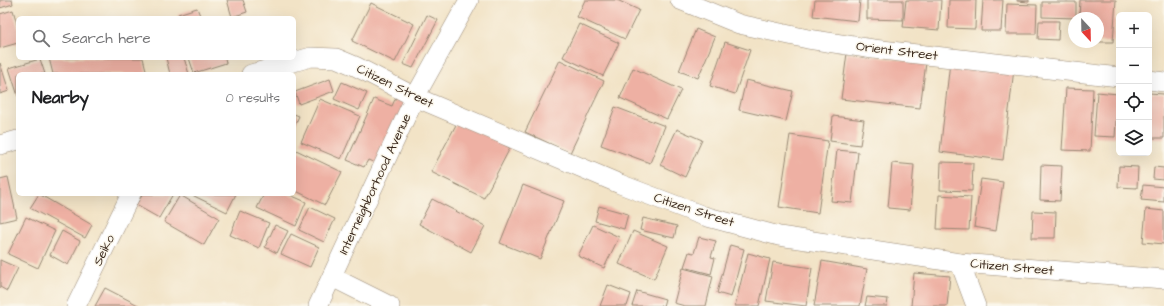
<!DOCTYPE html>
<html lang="en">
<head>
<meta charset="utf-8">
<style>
  body { margin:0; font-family:"Architects Daughter",sans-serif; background:#f6f6f6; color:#202124 }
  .controls { position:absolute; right:12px; top:12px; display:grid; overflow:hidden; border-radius:6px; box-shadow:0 4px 16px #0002 }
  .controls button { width:36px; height:36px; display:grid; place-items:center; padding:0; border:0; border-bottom:1px solid #e0e0e0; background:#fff; color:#202124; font:20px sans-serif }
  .compass { position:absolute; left:1068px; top:12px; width:36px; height:36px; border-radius:50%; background:#fff; box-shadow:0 4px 16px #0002; rotate:158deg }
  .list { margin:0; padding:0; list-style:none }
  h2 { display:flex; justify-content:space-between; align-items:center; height:52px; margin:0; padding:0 16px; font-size:17px }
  h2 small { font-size:13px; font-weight:400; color:#757577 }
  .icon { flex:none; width:22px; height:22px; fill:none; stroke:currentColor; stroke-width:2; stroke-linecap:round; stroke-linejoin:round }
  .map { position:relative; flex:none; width:1164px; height:306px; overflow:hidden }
  .search { position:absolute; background:#fff; box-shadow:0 4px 16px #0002; left:16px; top:16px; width:280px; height:44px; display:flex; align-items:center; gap:10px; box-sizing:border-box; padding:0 14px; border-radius:6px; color:#757577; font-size:15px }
  .panel { position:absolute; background:#fff; box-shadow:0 4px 16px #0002; left:16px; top:72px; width:280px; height:124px; border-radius:6px }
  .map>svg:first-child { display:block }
  .building { fill:#eeb0a3 }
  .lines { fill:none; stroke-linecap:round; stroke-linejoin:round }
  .minor-casing { stroke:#968672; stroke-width:20 }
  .minor { stroke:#fff; stroke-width:19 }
  .labels { text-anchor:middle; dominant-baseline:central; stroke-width:3; stroke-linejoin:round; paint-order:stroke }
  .street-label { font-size:13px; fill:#3b2a1e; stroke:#fbf7ec }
</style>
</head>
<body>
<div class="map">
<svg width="1164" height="306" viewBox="0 0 1164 306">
  <rect width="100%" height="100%" fill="#fbf7ec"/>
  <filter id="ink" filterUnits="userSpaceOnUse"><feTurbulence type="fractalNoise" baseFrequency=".025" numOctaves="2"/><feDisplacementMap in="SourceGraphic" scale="8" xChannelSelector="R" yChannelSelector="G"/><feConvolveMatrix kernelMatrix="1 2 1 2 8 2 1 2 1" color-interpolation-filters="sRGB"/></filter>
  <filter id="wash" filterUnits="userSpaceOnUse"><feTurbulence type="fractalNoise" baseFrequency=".012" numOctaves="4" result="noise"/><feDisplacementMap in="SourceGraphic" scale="16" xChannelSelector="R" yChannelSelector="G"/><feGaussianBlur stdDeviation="0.9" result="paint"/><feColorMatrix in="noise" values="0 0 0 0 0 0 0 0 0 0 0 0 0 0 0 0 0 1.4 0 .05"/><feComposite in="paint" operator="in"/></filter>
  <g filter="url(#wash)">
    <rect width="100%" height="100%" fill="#f2e3c6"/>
    <g id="blocks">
      <!-- building -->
      <g class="building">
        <polygon points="0,0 12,0 13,4 0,8"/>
        <polygon points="227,0 243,0 247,12 232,17"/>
        <polygon points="585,0 617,0 639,10 625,39 577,17"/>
        <polygon points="815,0 860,0 858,21 813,16"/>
        <polygon points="867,0 903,0 903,20 867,19"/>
        <polygon points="906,0 941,0 939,30 903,27"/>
        <polygon points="949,0 976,0 975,29 948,28"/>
        <polygon points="983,0 1003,0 1001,31 981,31"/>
        <polygon points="1017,0 1029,0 1029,2 1017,1"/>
        <polygon points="1080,0 1116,0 1113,42 1098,42 1098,18 1079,18"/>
        <polygon points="1042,2 1076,2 1076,18 1042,17"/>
        <polygon points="371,3 414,24 395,62 352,41"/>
        <polygon points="1007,4 1037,5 1036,34 1006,34"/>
        <polygon points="197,8 201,18 179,18 178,14"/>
        <polygon points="13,10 18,27 18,43 0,48 0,14"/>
        <polygon points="427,15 438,20 413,68 403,64"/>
        <polygon points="1039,21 1059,21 1058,40 1038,39"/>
        <polygon points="579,24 619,43 603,76 563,57"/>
        <polygon points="696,29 715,37 698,78 679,71"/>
        <polygon points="725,42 750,50 735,94 710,86"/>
        <polygon points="847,53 926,63 920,108 841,99"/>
        <polygon points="49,58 143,58 147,74 53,74"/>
        <polygon points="166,58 184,58 189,74 170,74"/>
        <polygon points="189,58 225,58 226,63 194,73"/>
        <polygon points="40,59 45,74 18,74 18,96 9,68"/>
        <polygon points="560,60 604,81 570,153 525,132"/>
        <polygon points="950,62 1014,69 1003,160 940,152"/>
        <polygon points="0,63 9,91 0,94"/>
        <polygon points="633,68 681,90 667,119 620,98"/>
        <polygon points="330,79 334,91 299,104 295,92"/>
        <polygon points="746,80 793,91 786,121 739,110"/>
        <polygon points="342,82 367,93 359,110 334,99"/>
        <polygon points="1066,88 1093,89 1090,151 1062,150"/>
        <polygon points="1097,92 1118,94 1115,137 1094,136"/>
        <polygon points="1149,93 1164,94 1164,138 1149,138"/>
        <polygon points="396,97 413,105 385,167 368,160 364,167 347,160 374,99 392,106"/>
        <polygon points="320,99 360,116 341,159 301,142"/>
        <polygon points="615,107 665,126 650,163 601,145"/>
        <polygon points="294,114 299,116 294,127"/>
        <polygon points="833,116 864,120 860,145 830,141"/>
        <polygon points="458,121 510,148 484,198 431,172"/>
        <polygon points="677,129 702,140 685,177 660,165"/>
        <polygon points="790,135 828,141 818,213 779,207"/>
        <polygon points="294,149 342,172 325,205 294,190"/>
        <polygon points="837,150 858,152 852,203 831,201"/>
        <polygon points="941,162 973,163 972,191 940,190"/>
        <polygon points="892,163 914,165 910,210 888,208"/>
        <polygon points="1041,165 1062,166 1060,201 1040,200"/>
        <polygon points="1119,166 1138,167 1137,188 1118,187"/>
        <polygon points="1154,167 1164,168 1164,180 1153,179"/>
        <polygon points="8,177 17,218 0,222 0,179"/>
        <polygon points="981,179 1003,182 996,231 974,227"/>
        <polygon points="523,185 564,201 540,259 500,243"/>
        <polygon points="1143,185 1164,187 1164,202 1141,200"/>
        <polygon points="39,194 92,225 85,238 30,208"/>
        <polygon points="143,194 173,194 159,218 136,205"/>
        <polygon points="190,194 236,194 227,212"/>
        <polygon points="264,194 288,194 306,202 296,226 257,208"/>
        <polygon points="180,195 219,218 204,245 164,222"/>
        <polygon points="939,195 971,197 969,230 937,229"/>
        <polygon points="432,199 485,226 471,252 419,224"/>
        <polygon points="599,206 628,214 624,229 595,221"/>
        <polygon points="310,207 335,219 324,242 299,230"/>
        <polygon points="1146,209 1164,211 1164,244 1143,242"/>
        <polygon points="240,211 269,223 259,248 230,235"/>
        <polygon points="1033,211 1056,212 1055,238 1032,238"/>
        <polygon points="26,217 55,231 38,268 8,254"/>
        <polygon points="643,218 677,226 674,238 640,230"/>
        <polygon points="275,225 288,231 277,253 265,247"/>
        <polygon points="593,225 619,237 604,268 578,256"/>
        <polygon points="62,231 80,241 68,265 50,255"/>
        <polygon points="633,231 668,246 654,279 619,264"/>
        <polygon points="291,234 319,247 310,267 281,254"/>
        <polygon points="699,237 716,241 711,257 715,258 711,274 684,267 689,252 694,253"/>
        <polygon points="730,245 744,249 731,297 717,293"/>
        <polygon points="748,253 770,259 759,306 735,306"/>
        <polygon points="0,260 18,268 7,291 0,287"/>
        <polygon points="822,261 867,269 860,306 814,306"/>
        <polygon points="773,262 812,268 806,306 766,301"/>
        <polygon points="683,268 713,276 706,306 685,306 674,303"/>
        <polygon points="914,273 950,276 947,306 911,306"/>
        <polygon points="608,285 631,294 627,306 600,306"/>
        <polygon points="105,288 140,306 95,306"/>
        <polygon points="637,291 665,299 663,306 632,306"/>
        <polygon points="867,297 888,299 887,306 865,306"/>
      </g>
    </g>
  </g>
  <g filter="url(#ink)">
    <use href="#blocks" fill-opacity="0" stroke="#968672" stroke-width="1"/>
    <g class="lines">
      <defs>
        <g id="minor">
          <polyline points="680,0 739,24 808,39 873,49 1119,77"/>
          <polyline points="251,74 311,57 336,58 355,66 415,97 620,184 704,216 779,236 960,263 1164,279"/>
          <polyline points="1149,80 1164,82"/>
          <polyline points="0,145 18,140"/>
          <polyline points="960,263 976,306"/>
          <polyline points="332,277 390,306"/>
          <polyline points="76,306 131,194"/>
          <polyline points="318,306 415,97 469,0"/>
        </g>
      </defs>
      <!-- minor casing -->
      <use href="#minor" class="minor-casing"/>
      <!-- minor -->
      <use href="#minor" class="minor"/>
    </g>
  </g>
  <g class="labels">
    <!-- street labels -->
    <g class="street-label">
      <text transform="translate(897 51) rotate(7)">Orient Street</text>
      <text transform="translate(395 86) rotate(26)">Citizen Street</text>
      <text transform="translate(375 184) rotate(-65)">Interneighborhood Avenue</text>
      <text transform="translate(694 210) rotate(18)">Citizen Street</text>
      <text transform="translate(104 250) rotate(-64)">Seiko</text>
      <text transform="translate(1012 267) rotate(5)">Citizen Street</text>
    </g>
  </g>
</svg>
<div class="controls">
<button>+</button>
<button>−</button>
<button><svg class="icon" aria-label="locate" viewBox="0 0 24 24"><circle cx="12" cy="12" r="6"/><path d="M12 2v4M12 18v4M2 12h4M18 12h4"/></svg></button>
<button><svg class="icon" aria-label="layers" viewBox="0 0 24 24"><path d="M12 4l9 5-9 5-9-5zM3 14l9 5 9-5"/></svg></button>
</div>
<svg class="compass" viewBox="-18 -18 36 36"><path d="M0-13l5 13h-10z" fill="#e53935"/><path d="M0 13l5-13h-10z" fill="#757577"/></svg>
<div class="search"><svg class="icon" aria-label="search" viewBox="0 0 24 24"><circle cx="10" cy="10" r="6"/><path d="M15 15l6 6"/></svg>Search here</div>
<section class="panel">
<h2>Nearby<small>0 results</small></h2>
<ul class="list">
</ul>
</section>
</div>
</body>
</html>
